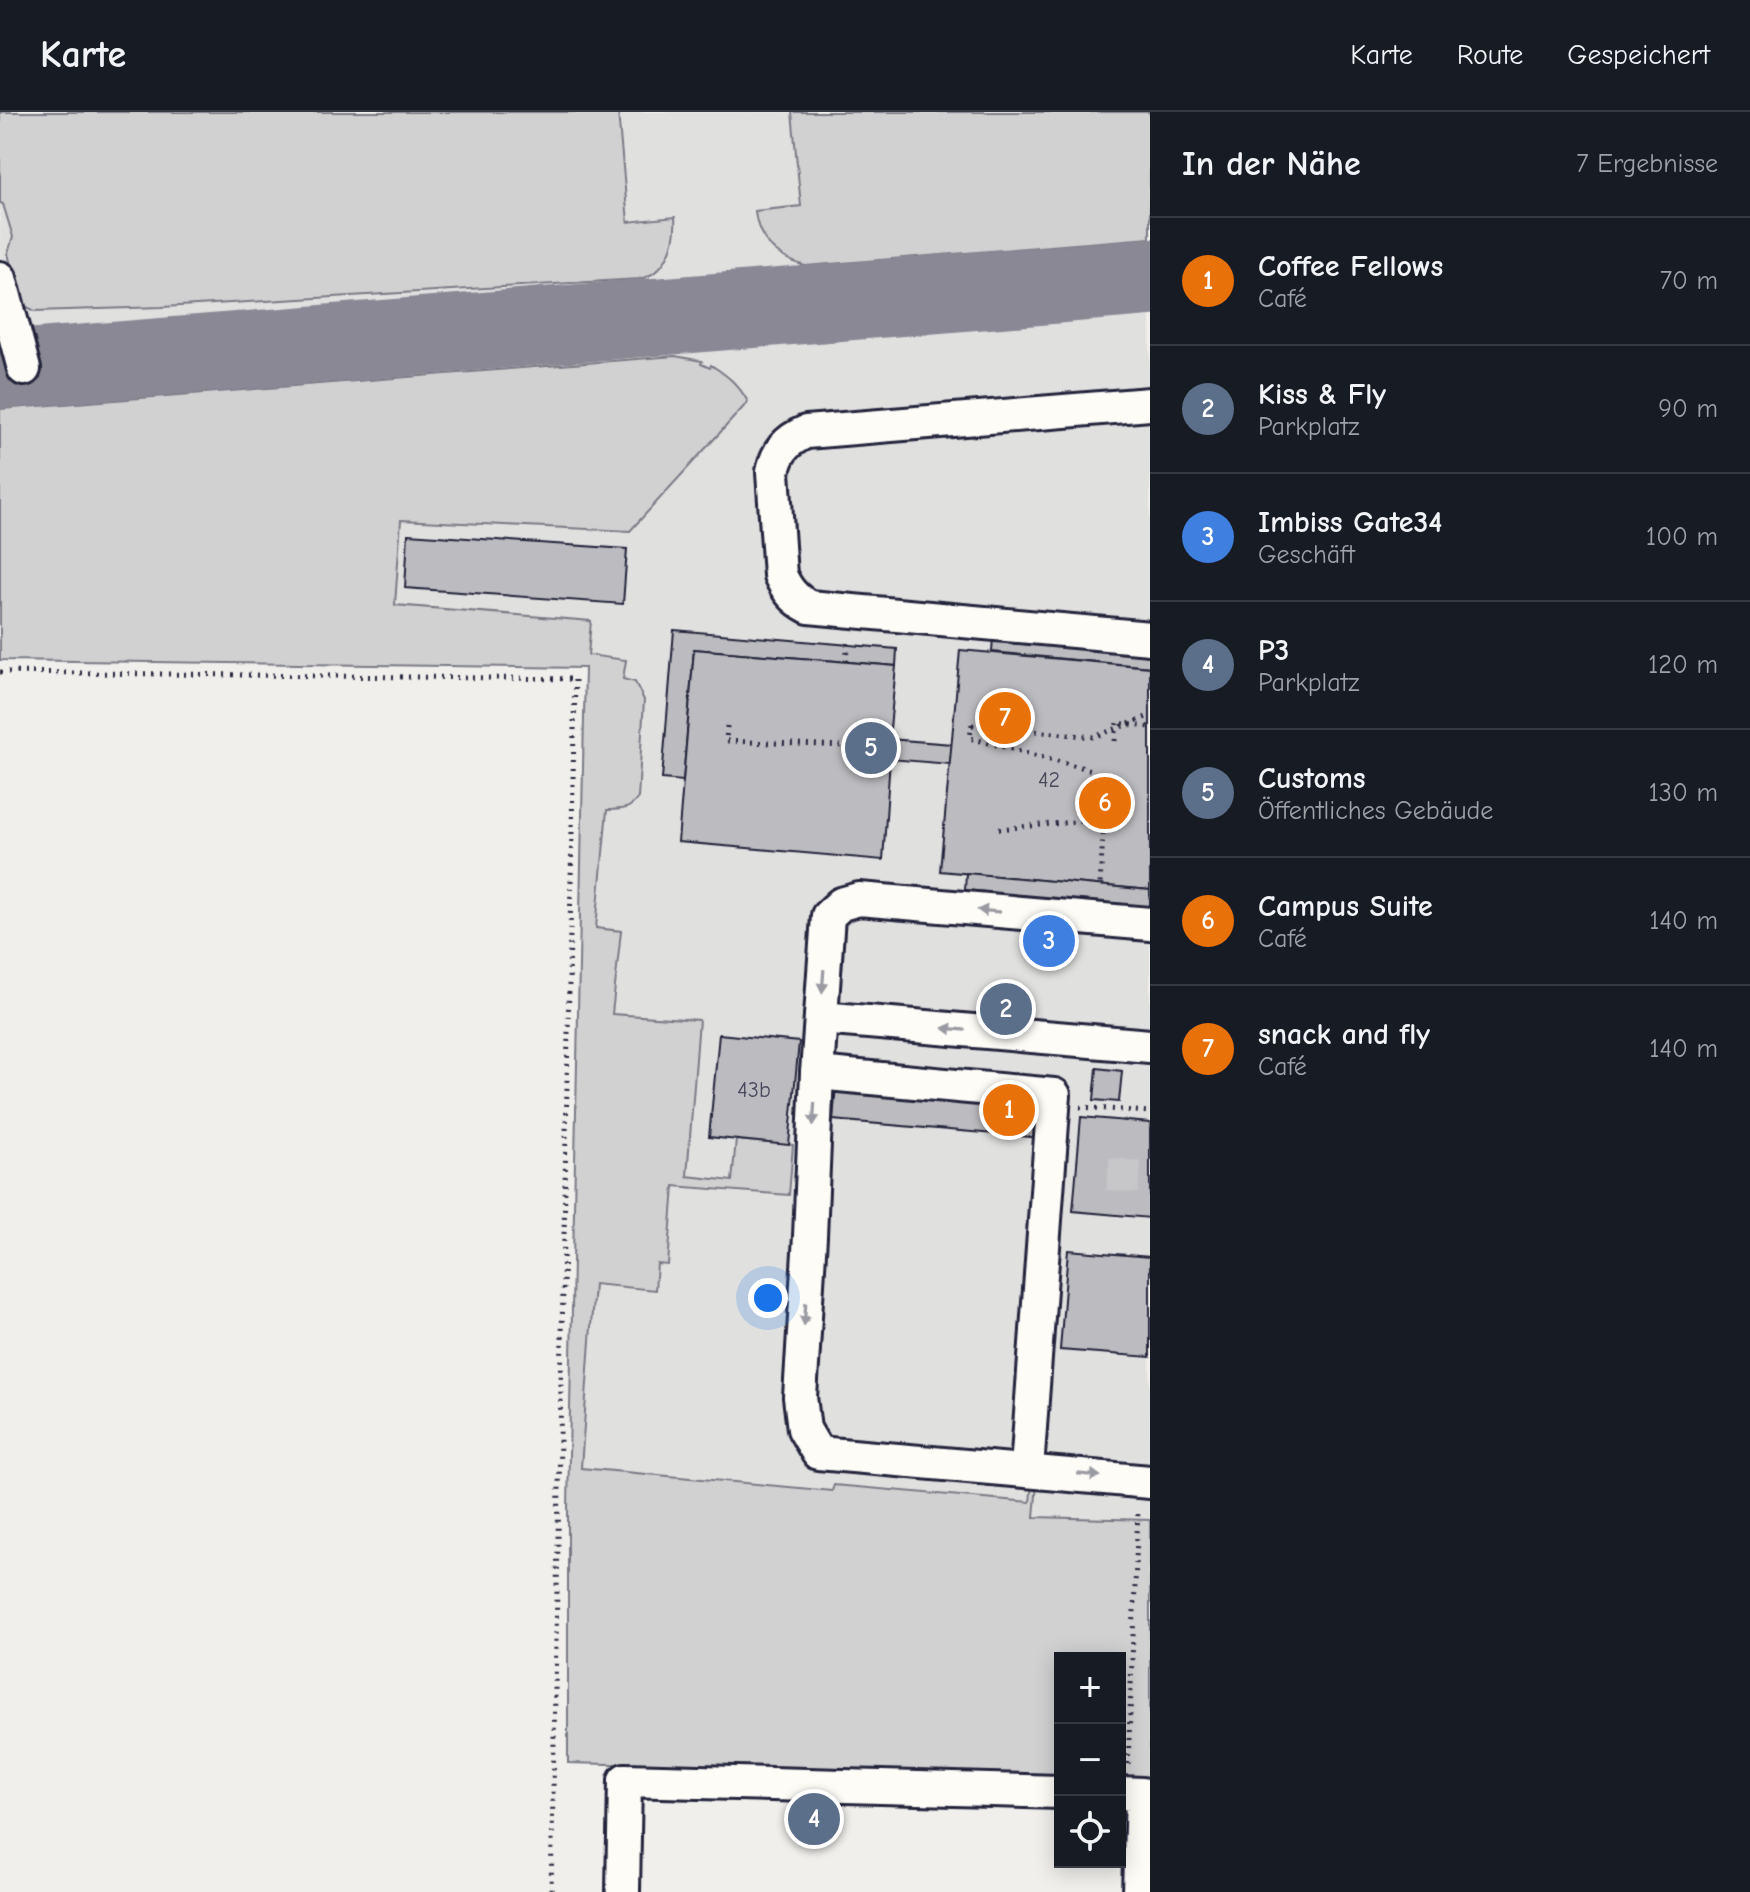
<!DOCTYPE html>
<html lang="de">
<head>
<meta charset="utf-8">
<style>
  body { margin:0; font-family:"Comic Neue",sans-serif; background:#242831; color:#f1f3f6 }
  .controls { position:absolute; right:24px; bottom:24px; display:grid; overflow:hidden; border-radius:0px; box-shadow:0 4px 20px #0003 }
  .controls button { width:72px; height:72px; display:grid; place-items:center; padding:0; border:0; border-bottom:2px solid #363941; background:#171b24; color:#f1f3f6; font:40px sans-serif }
  .you { position:absolute; left:768px; top:1186px; width:28px; height:28px; margin:-20px; border:6px solid #fff; border-radius:50%; background:#1a73e8; box-shadow:0 0 0 12px #1a73e833 }
  .badge { display:grid; place-items:center; width:52px; height:52px; border-radius:50%; background:#1f6fb2; color:#fff; font-size:26px; font-weight:700 }
  .pin { position:absolute; translate:-50% -50%; border:4px solid #fff; box-shadow:0 2px 8px #0006 }
  .list { margin:0; padding:0; list-style:none }
  h2 { display:flex; justify-content:space-between; align-items:center; height:104px; margin:0; padding:0 32px; font-size:34px }
  h2 small { font-size:26px; font-weight:400; color:#9ea1a6 }
  .list li { display:grid; grid-template-columns:52px 1fr auto; gap:24px; align-items:center; box-sizing:border-box; height:128px; padding:0 32px; border-top:2px solid #363941 }
  .list b { display:block; font-size:30px; white-space:nowrap }
  .list p { margin:0; font-size:26px; white-space:nowrap; color:#9ea1a6 }
  .list em { font-size:26px; font-style:normal; color:#9ea1a6 }
  .icon { flex:none; width:44px; height:44px; fill:none; stroke:currentColor; stroke-width:2; stroke-linecap:round; stroke-linejoin:round }
  .map { position:relative; flex:none; width:1150px; height:1780px; overflow:hidden }
  header { display:flex; align-items:center; gap:48px; box-sizing:border-box; height:112px; padding:0 40px; background:#171b24; border-bottom:2px solid #363941 }
  header strong { font-size:38px }
  nav { display:flex; gap:44px; margin-inline-start:auto; font-size:28px }
  main { display:flex }
  aside { flex:1; background:#171b24 }
  .map>svg:first-child { display:block }
  .built { fill:#e0e0df }
  .green { fill:#d2d1d1; stroke:#7a7a86; stroke-width:2 }
  .lines { fill:none; stroke-linecap:round; stroke-linejoin:round }
  .taxiway { stroke:#898894; stroke-width:78 }
  .building { fill:#bcbcc0; stroke:#22223b; stroke-width:2 }
  .minor-tunnel { stroke:#c7c6c9; stroke-width:32; stroke-dasharray:32 16; stroke-linecap:butt }
  .minor-casing { stroke:#22223b; stroke-width:38 }
  .path { stroke:#22223b; stroke-width:5; stroke-dasharray:2 6; stroke-linecap:butt }
  .minor { stroke:#fdfcf7; stroke-width:32 }
  .oneway { fill:#9a9aa2 }
  .labels { text-anchor:middle; dominant-baseline:central; stroke-width:7; stroke-linejoin:round; paint-order:stroke }
  .number-label { font-size:22px; fill:#48485c }
</style>
</head>
<body>
<header>
<strong>Karte</strong>
<nav><a>Karte</a><a>Route</a><a>Gespeichert</a></nav>
</header>
<main>
<div class="map">
<svg width="1150" height="1780" viewBox="0 0 1150 1780">
  <rect width="100%" height="100%" fill="#f0efec"/>
  <filter id="ink" filterUnits="userSpaceOnUse"><feTurbulence type="fractalNoise" baseFrequency=".0125" numOctaves="2"/><feDisplacementMap in="SourceGraphic" scale="16" xChannelSelector="R" yChannelSelector="G"/><feConvolveMatrix kernelMatrix="1 2 1 2 8 2 1 2 1" color-interpolation-filters="sRGB"/></filter>
  <g filter="url(#ink)">
    <!-- built -->
    <polygon class="built" points="0,0 1150,0 1150,1408 568,1394 584,556 0,548"/>
    <!-- green -->
    <g class="green">
      <path d="M0 0H618L628 110 675 105C677 130 666 162 639 167L162 195 35 199 25 194 17 180 8 141 13 125 3 92 0 91Z"/>
      <path d="M792 0H1150V126L805 154C777 146 758 129 755 99L801 94Z"/>
      <path d="M675 244 702 249 701 252 710 256 711 253C728 264 739 273 748 290L630 419 401 408 395 493 591 509 588 543 626 548 623 567 635 570 644 588 638 686C629 699 621 697 607 698L596 816 621 819 612 902 699 908 687 1064 732 1069 736 1028 793 1033 789 1083 674 1074 668 1153 657 1152 655 1178 594 1172 581 1356 832 1379 834 1373 1030 1390 1032 1371 1037 1372 1034 1405 1150 1408V1665L1120 1664V1546H1060V1663L568 1651V1394L585 556 0 548V297Z"/>
    </g>
    <g class="lines">
      <!-- taxiway -->
      <polyline class="taxiway" points="0,258 1150,165"/>
    </g>
    <!-- building -->
    <g class="building">
      <polygon points="408,422 627,437 623,492 405,476"/>
      <polygon points="674,518 897,537 896,554 694,537 683,669 662,667"/>
      <polygon points="993,525 1150,540 1150,555 992,540"/>
      <polygon points="694,537 896,554 889,627 952,632 950,652 890,647 883,748 678,730"/>
      <polygon points="960,538 1150,555 1150,778 940,759"/>
      <polygon points="966,761 1150,778 1150,796 965,778"/>
      <polygon points="1033,822 1066,825 1065,836 1032,833"/>
      <polygon points="719,922 799,930 789,1033 709,1025"/>
      <polygon points="1097,956 1122,959 1119,990 1094,988"/>
      <polygon points="836,974 1045,993 1042,1026 833,1008"/>
      <polygon points="1081,1005 1150,1011 1150,1106 1073,1099"/>
      <polygon points="1068,1138 1150,1145 1150,1245 1060,1238"/>
    </g>
    <g class="lines">
      <!-- minor-tunnel -->
      <polyline class="minor-tunnel" points="1108,1062 1150,1066"/>
      <defs>
        <g id="minor">
          <polyline points="0,166 24,257"/>
          <path d="M1150 292 806 320C787 328 777 339 773 360L780 463C787 478 794 487 809 495L1150 526"/>
          <polyline points="1150,812 859,787 841,792 828,804 817,961 810,1124 800,1285 804,1317 818,1341 1150,1370"/>
          <polyline points="821,906 1150,934"/>
          <polyline points="817,961 1054,983 1027,1357"/>
          <polyline points="1120,1681 1142,1682 1139,1780"/>
          <polyline points="623,1780 625,1668 1060,1680"/>
        </g>
      </defs>
      <!-- minor casing -->
      <use href="#minor" class="minor-casing"/>
      <!-- path -->
      <g class="path">
        <polyline points="846,549 848,528"/>
        <polyline points="0,560 575,567 551,1780"/>
        <polyline points="972,612 970,626 1092,658 1090,676 1104,707"/>
        <polyline points="972,613 1094,625 1147,605 1150,607"/>
        <polyline points="727,614 726,629 844,634"/>
        <polyline points="1115,629 1117,611 1150,615"/>
        <polyline points="999,717 1104,707 1100,773"/>
        <polyline points="1080,995 1150,1000"/>
        <polyline points="1128,1652 1138,1398"/>
      </g>
      <!-- minor -->
      <use href="#minor" class="minor"/>
    </g>
    <!-- one-way arrows -->
    <defs><path id="oneway-solid" d="M-6-.8H1V-3.2L6.5 0L1 3.2V.8H-6Z" transform="scale(2)"/></defs>
    <g class="oneway">
      <use href="#oneway-solid" transform="translate(989 799) rotate(-175)"/>
      <use href="#oneway-solid" transform="translate(823 869) rotate(94)"/>
      <use href="#oneway-solid" transform="translate(954 917) rotate(-175)"/>
      <use href="#oneway-solid" transform="translate(814 1002) rotate(93)"/>
      <use href="#oneway-solid" transform="translate(805 1202) rotate(94)"/>
      <use href="#oneway-solid" transform="translate(1089 1363) rotate(6)"/>
    </g>
  </g>
  <g class="labels">
    <!-- number labels -->
    <g class="number-label">
      <text x="1049" y="668">42</text>
      <text x="754" y="978">43b</text>
    </g>
  </g>
</svg>
<div class="controls">
<button>+</button>
<button>−</button>
<button><svg class="icon" aria-label="locate" viewBox="0 0 24 24"><circle cx="12" cy="12" r="6"/><path d="M12 2v4M12 18v4M2 12h4M18 12h4"/></svg></button>
</div>
<div class="you"></div>
<div class="pin badge" style="left:1009px;top:998px;background:#e8710a">1</div>
<div class="pin badge" style="left:1006px;top:897px;background:#5c6f8a">2</div>
<div class="pin badge" style="left:1049px;top:829px;background:#3f7fe0">3</div>
<div class="pin badge" style="left:814px;top:1707px;background:#5c6f8a">4</div>
<div class="pin badge" style="left:871px;top:636px;background:#5c6f8a">5</div>
<div class="pin badge" style="left:1105px;top:691px;background:#e8710a">6</div>
<div class="pin badge" style="left:1005px;top:606px;background:#e8710a">7</div>
</div>
<aside>
<h2>In der Nähe<small>7 Ergebnisse</small></h2>
<ul class="list">
<li><span class="badge" style="background:#e8710a">1</span><div><b>Coffee Fellows</b><p>Café</p></div><em>70 m</em></li>
<li><span class="badge" style="background:#5c6f8a">2</span><div><b>Kiss &amp; Fly</b><p>Parkplatz</p></div><em>90 m</em></li>
<li><span class="badge" style="background:#3f7fe0">3</span><div><b>Imbiss Gate34</b><p>Geschäft</p></div><em>100 m</em></li>
<li><span class="badge" style="background:#5c6f8a">4</span><div><b>P3</b><p>Parkplatz</p></div><em>120 m</em></li>
<li><span class="badge" style="background:#5c6f8a">5</span><div><b>Customs</b><p>Öffentliches Gebäude</p></div><em>130 m</em></li>
<li><span class="badge" style="background:#e8710a">6</span><div><b>Campus Suite</b><p>Café</p></div><em>140 m</em></li>
<li><span class="badge" style="background:#e8710a">7</span><div><b>snack and fly</b><p>Café</p></div><em>140 m</em></li>
</ul>
</aside>
</main>
</body>
</html>
